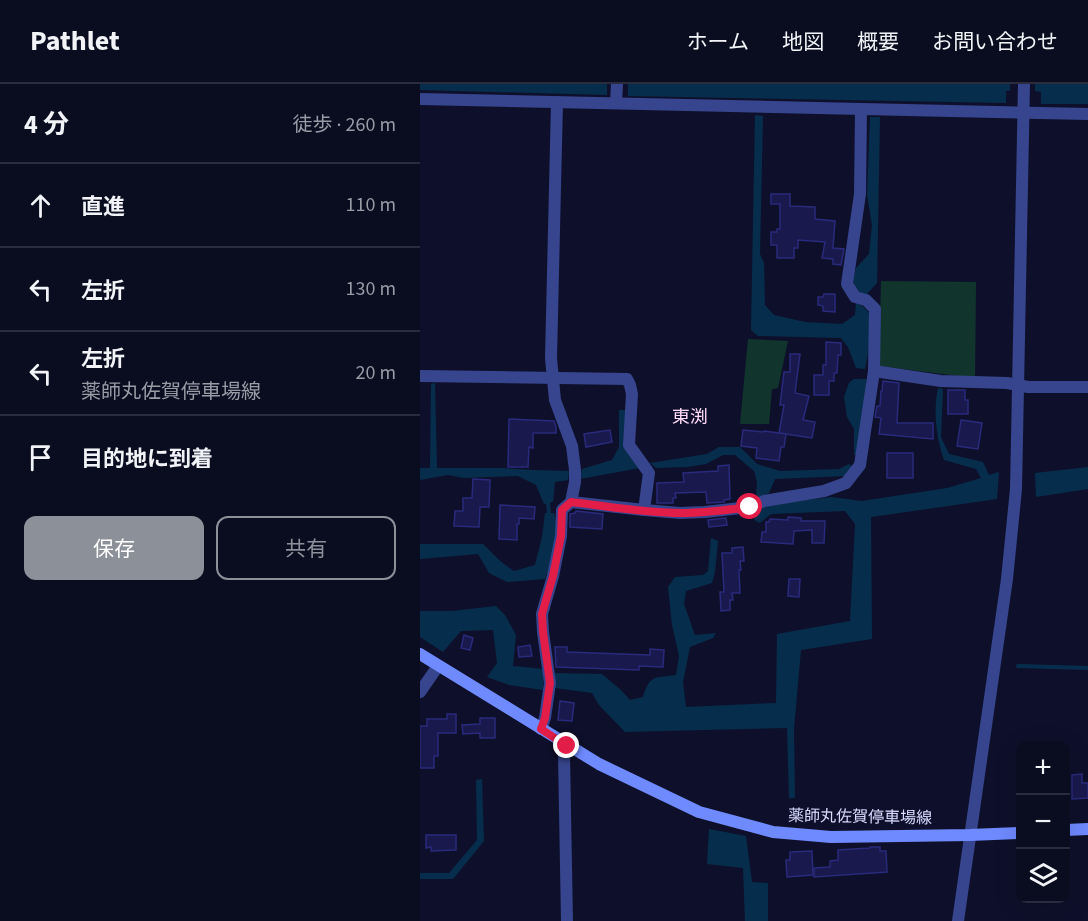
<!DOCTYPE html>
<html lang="ja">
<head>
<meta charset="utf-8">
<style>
  body { margin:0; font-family:"Source Sans 3","Noto Sans JP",sans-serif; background:#131529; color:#f1f3f6 }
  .controls { position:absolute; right:18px; bottom:18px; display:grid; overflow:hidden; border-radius:12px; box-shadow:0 6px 24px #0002 }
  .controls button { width:54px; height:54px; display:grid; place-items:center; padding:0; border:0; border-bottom:2px solid #2a2c3e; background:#0a0c20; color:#f1f3f6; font:30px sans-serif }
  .stop { position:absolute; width:18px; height:18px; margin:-14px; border:4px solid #e11d48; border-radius:50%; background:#fff }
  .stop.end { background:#e11d48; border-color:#fff; box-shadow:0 2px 6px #0008 }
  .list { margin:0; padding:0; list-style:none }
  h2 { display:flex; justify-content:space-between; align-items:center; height:78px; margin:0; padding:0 24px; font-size:26px }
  h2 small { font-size:20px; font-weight:400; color:#999ba5 }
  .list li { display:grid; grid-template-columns:39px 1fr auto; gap:18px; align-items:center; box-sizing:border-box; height:84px; padding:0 24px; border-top:2px solid #2a2c3e }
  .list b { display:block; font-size:22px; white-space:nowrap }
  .list p { margin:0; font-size:20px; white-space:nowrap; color:#999ba5 }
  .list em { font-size:20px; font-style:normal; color:#999ba5 }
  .actions { display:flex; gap:12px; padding:18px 24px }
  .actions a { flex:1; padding:14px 0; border:2px solid #8c9099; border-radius:12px; text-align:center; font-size:21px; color:#8c9099 }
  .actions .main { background:#8c9099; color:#fff }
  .icon { flex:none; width:33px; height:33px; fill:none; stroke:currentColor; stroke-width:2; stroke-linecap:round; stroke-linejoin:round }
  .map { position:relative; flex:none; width:668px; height:837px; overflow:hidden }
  header { display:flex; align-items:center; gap:36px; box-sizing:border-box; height:84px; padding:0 30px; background:#0a0c20; border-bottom:2px solid #2a2c3e }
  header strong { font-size:28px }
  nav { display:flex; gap:33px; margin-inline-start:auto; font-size:21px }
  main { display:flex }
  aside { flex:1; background:#0a0c20 }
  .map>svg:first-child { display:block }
  .green { fill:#11352c }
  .water { fill:#062e4c }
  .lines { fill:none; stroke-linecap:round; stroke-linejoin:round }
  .stream { stroke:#062e4c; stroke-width:4 }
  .building { fill:#19194d; stroke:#292a7b; stroke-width:1.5 }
  .minor { stroke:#36458d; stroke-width:12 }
  .tertiary { stroke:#36458d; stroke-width:12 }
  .secondary { stroke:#6f8aff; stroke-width:12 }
  .route { stroke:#e11d48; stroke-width:8 }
  .labels { text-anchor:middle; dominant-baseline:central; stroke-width:6; stroke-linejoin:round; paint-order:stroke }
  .street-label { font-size:16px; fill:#d8dcff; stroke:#0e102b }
  .neighbourhood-label { font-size:18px; fill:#ffdaf9; stroke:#0e102b }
</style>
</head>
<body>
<header>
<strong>Pathlet</strong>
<nav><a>ホーム</a><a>地図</a><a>概要</a><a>お問い合わせ</a></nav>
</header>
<main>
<aside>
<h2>4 分<small>徒歩 · 260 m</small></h2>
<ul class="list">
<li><svg class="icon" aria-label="ahead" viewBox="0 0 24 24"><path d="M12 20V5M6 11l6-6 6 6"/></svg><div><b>直進</b></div><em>110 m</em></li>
<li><svg class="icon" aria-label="left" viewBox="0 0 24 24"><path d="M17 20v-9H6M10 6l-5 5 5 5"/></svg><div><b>左折</b></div><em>130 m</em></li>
<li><svg class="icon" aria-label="left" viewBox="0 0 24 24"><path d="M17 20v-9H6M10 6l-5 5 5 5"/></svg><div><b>左折</b><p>薬師丸佐賀停車場線</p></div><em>20 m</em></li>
<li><svg class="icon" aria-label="arrive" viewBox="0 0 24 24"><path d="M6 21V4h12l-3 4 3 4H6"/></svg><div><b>目的地に到着</b></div></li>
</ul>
<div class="actions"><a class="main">保存</a><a>共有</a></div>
</aside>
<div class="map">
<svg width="668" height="837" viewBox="0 0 668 837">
  <rect width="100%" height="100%" fill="#0e102b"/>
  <!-- green -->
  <g class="green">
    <polygon points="461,197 556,198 555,294 459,282"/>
    <polygon points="328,255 368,257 358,304 352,305 349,340 320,340"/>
  </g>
  <!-- water -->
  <g class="water">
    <polygon points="0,0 187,0 187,11 0,6"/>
    <polygon points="197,0 590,0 590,7 586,7 586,19 208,12 208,0"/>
    <polygon points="615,0 668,0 668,20 621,20 621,8 615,7"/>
    <path d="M335 31 343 32 340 170 344 179 345 221 354 231 385 238 422 240 435 231 436 218C442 221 450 228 452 235 453 244 447 276 445 285L436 284 428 263 421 254 338 252 331 246Z"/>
    <polygon points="450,33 460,33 457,199 444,213 437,211 433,195 436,184 449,170 452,141 447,111"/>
    <polygon points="434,295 446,295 446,329 440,371 434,371 434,345 427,333 424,313 429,299"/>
    <polygon points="15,299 17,384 81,384 113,386 149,387 148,396 135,398 133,418 124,420 116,401 98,392 44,394 28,391 0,396 0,384 10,384 11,300"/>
    <path d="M518 304 523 305 521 353 529 370 563 378 569 391 579 388 577 415 451 433 452 555 381 566 374 644 375 714H369L367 644 205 648 179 621 172 609 135 604V589L182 590 201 606 210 616 223 613C230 590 235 594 256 591L259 572 252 541 248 503 255 493 283 491 288 487 291 454 298 457 295 488 292 499 266 507 264 520 275 551 296 549 293 554 270 563 263 598 266 623 356 619 357 550 430 537 435 440 425 427 351 430 340 439 334 436 337 424 352 420 411 413 442 417 527 404 561 394 556 385 524 376C516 352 513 328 518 304Z"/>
    <polygon points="199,326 206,326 220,384 160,395 162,385 192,376 199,363"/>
    <polygon points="299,363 320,363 337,380 360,387 419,385 429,380 434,384 426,392 355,395 349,409 336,414 337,398 334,387 315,371 303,371 286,380 267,383 236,384 230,379 287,370"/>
    <polygon points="668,383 668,405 616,413 615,389"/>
    <path d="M125 429H134C140 447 132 478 125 495L87 498 69 489 58 470 0 475V460H63L80 477 94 487 115 481 122 453Z"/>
    <polygon points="76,522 85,531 96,551 93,582 124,585 123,606 89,601 67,593 77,579 73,546 41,547 23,568 0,553 0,527 32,527"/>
    <polygon points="62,695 64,757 33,795 0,795 0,789 29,789 57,756 56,696"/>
    <polygon points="289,745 326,752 332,798 348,799 348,837 325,837 323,784 287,780"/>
  </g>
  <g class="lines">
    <!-- stream -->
    <g class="stream">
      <polyline points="128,419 129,429"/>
      <polyline points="598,582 668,584"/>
    </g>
  </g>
  <!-- building -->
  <g class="building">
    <polygon points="351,110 370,110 370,122 395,123 395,135 415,137 413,164 424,165 421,181 413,180 413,175 402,174 405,158 378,156 378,164 374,164 374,174 357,174 357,161 351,161 351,148 357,148 357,145 360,145 360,120 351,120"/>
    <polygon points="404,210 415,210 415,228 403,227 403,222 398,221 398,213 403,213"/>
    <polygon points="406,258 421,259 421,271 418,271 417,289 414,289 414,297 409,297 409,311 394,311 394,291 403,291 403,281 406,281"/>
    <polygon points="370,270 380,270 375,309 389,312 383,336 395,338 392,354 359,349 364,321 360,321 364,288 370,288"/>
    <polygon points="463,297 479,299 477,339 513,339 513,355 459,350 461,334 455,333 457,322 460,322 461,307 462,307"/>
    <polygon points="528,306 545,306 545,316 548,316 548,330 528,330"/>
    <polygon points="89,335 134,337 136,343 136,349 113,349 113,364 109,363 108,383 88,383"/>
    <polygon points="541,336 562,339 558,365 537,362"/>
    <polygon points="190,346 192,358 166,363 164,350"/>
    <polygon points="323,346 343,348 344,347 366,350 364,363 361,363 359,377 336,374 337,364 321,362"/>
    <rect x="467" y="369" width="26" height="25"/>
    <polygon points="309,381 310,415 304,416 304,418 287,419 286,408 255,409 256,414 253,414 253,419 237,419 237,399 264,398 263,389 298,387 298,382"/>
    <polygon points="53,395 70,396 69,423 60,423 59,443 34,442 35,427 43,427 43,414 52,414"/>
    <polygon points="80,421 115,423 114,435 99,434 99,440 97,440 97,456 79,455"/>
    <polygon points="156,427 183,430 182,445 150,443 150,430 155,429"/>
    <polygon points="368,433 381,434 381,437 405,437 404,459 392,459 392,446 374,447 373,460 341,458 342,448 346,448 346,438 349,438 350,435 368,436"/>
    <polygon points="306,434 307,441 289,443 288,436"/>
    <polygon points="323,463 324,477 320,477 321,486 319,486 320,509 312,509 313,516 310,516 310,526 301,527 300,508 304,508 302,469 312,469 312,464"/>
    <polygon points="369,495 380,495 379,513 368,512"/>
    <polygon points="44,551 53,554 50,566 41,564"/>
    <polygon points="110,561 112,572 99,573 98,563"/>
    <polygon points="135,563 147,563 147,568 230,571 230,565 244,566 243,583 219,582 219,586 136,583"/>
    <polygon points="140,617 154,619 152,637 138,636"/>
    <polygon points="27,630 36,630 36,649 18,649 18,672 14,672 14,684 0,684 0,642 7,642 7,635 27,635"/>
    <polygon points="60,634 75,634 75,654 60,654 60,649 43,650 42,641 60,640"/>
    <polygon points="662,690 662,699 668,699 668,714 652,715 652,691"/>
    <polygon points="6,751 36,751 36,766 11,767 11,763 6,764"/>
    <polygon points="450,763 460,763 460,767 466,767 467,788 394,793 394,784 410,783 410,777 418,776 418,766 450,764"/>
    <polygon points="392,767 393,791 367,793 366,776 370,776 370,768"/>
  </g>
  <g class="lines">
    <!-- minor -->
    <g class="minor">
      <polyline points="0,15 668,30"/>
      <polyline points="196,19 197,0"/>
      <polyline points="454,287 521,297 587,299 608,303 668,303"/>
      <polyline points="0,292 207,295 210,301 212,310 209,361 229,389 224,426"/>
      <polyline points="151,418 224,426 260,429 285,428 330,423 344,417 404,407 426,399 440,381 454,287 455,225 446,216 435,213 427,200 440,110 441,25"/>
      <polyline points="0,608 18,582"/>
      <polyline points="121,645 125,634 130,599 123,548 122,530 133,492 141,452 142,426 151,418 155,398 155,386 152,362 135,316 131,274 137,18"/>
      <polyline points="147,662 144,671 147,837"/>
    </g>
    <!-- tertiary -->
    <polyline class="tertiary" points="538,837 587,495 596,405 604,0"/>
    <!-- secondary -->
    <g class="secondary">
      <polyline points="0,570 179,680 279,728 353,748 411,753 550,751 600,749"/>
      <polyline points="646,746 668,745"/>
    </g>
  </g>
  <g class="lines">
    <!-- route -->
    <path class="route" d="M147 662 121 645 125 634 130 599 123 548 122 530 133 492 141 452 142 426 151 418C187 422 224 429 261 429 284 429 307 426 330 423"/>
  </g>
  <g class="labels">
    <!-- street labels -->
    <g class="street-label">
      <text transform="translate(440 733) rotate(1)">薬師丸佐賀停車場線</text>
    </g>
    <!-- neighbourhood labels -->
    <g class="neighbourhood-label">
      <text x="270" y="333">東渕</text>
    </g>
  </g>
</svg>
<div class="controls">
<button>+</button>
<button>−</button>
<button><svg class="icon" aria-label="layers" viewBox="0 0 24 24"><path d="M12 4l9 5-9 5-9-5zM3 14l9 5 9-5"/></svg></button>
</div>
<div class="stop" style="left:330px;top:423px"></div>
<div class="stop end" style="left:147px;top:662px"></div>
</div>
</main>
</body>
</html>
